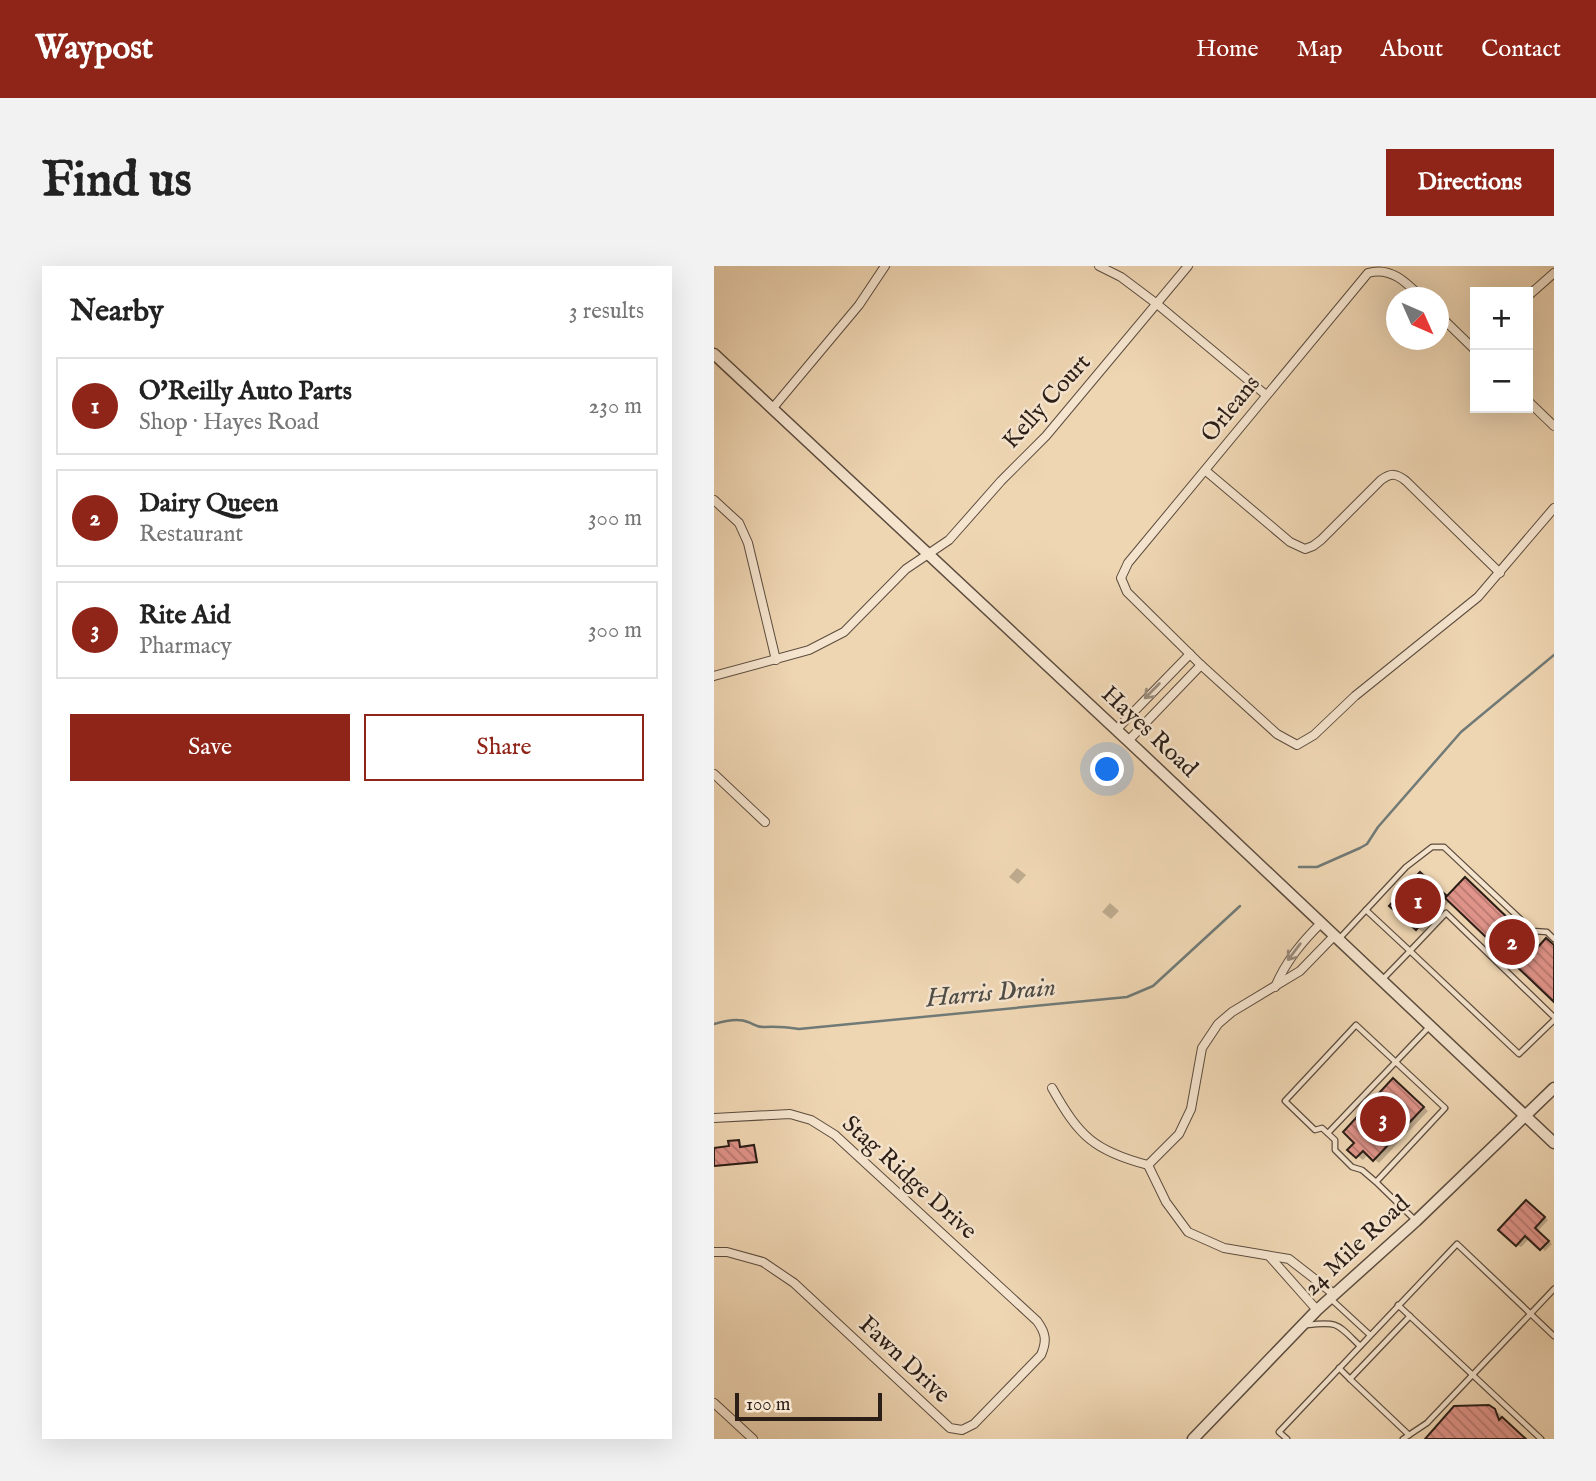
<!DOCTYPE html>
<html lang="en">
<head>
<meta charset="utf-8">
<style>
  body { margin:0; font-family:"IM FELL English",serif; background:#f2f2f2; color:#222 }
  .controls { position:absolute; right:21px; top:21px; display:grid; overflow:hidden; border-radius:0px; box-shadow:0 7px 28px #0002 }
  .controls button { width:63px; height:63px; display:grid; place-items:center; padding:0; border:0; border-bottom:2px solid #e0e0e0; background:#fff; color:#222; font:35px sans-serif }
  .compass { position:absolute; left:672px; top:21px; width:63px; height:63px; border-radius:50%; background:#fff; box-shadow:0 7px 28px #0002; rotate:135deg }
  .scale { position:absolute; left:21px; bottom:18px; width:147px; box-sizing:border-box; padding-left:7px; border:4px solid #2b1e17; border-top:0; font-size:19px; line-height:24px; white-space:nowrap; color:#2b1e17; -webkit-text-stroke:5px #f5e4ce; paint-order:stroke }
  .you { position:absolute; left:394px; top:504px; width:24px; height:24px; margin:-18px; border:5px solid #fff; border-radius:50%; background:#1a73e8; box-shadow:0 0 0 10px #1a73e833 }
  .badge { display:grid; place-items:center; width:46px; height:46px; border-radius:50%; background:#8f2418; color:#fff; font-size:23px; font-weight:700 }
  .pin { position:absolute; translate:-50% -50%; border:4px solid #fff; box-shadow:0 2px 7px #0006 }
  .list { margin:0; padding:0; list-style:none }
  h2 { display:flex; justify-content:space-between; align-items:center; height:91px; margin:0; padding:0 28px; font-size:30px }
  h2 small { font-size:23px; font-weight:400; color:#767676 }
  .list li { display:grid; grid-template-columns:46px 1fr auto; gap:21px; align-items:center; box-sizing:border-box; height:98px; margin:0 14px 14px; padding:0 14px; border:2px solid #e0e0e0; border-radius:0px }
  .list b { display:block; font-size:26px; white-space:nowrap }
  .list p { margin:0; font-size:23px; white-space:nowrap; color:#767676 }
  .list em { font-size:23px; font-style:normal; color:#767676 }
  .actions { display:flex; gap:14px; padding:21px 28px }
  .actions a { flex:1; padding:16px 0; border:2px solid #8f2418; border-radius:0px; text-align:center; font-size:24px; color:#8f2418 }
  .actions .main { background:#8f2418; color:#fff }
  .map { position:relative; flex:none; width:840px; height:1173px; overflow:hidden; border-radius:0px }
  header { display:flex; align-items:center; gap:42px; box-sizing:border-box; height:98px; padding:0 35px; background:#8f2418; color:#fff }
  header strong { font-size:33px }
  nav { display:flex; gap:38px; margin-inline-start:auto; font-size:24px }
  .intro { display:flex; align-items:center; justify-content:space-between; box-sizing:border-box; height:168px; padding:0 42px }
  h1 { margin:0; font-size:49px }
  .button { padding:18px 32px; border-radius:0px; background:#8f2418; color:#fff; font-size:24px; font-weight:700 }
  main { display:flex; gap:42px; padding:0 42px }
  aside { flex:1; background:#fff; border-radius:0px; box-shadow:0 7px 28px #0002 }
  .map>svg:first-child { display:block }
  .shadow { fill:#0003 }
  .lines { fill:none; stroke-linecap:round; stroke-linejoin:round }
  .stream { stroke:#707a77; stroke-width:2.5 }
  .building { fill:url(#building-back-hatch); stroke:#2b1e17; stroke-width:2 }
  .service-casing { stroke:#5c4c3e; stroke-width:7 }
  .minor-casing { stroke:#5c4c3e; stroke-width:10 }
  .tertiary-casing { stroke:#5c4c3e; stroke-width:13 }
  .service { stroke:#f5e4ce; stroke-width:4.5 }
  .minor { stroke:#f5e4ce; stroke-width:8 }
  .tertiary { stroke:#f5e4ce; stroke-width:10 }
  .oneway { stroke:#9a8b7c }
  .labels { text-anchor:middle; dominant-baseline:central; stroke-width:5; stroke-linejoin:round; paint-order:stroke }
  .street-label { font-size:24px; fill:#2b1e17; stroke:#f5e4ce }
  .water-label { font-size:26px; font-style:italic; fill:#4e4c47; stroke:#f5e4ce }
</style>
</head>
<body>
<header>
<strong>Waypost</strong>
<nav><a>Home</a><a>Map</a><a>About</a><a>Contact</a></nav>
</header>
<div class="intro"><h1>Find us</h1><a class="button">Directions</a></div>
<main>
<aside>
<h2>Nearby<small>3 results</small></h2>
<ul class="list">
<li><span class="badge">1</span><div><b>O'Reilly Auto Parts</b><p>Shop · Hayes Road</p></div><em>230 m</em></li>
<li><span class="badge">2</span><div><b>Dairy Queen</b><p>Restaurant</p></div><em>300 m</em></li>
<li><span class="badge">3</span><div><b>Rite Aid</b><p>Pharmacy</p></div><em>300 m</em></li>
</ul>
<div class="actions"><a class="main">Save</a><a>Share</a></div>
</aside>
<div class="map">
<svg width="840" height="1173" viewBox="0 0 840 1173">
  <defs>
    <pattern id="building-back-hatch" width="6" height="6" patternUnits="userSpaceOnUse" patternTransform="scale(1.75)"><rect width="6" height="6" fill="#e1948a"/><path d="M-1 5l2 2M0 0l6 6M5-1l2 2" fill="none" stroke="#b77870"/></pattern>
  </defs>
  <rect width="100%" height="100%" fill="#efd6b3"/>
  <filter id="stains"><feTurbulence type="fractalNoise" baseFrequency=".00286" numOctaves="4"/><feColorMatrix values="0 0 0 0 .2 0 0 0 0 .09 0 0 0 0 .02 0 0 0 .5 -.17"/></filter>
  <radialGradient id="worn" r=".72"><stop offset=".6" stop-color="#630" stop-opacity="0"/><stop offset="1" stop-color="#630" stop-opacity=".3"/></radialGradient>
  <!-- shadow -->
  <g class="shadow">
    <polygon points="303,602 312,609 304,618 295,611"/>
    <polygon points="711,611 734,631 825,682 840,680 840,734 736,634 709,666 703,662"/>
    <polygon points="396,637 405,645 397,653 388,646"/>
    <polygon points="685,817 714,845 665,897 654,888 649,894 636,884"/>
    <polygon points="25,876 28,882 42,882 44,896 0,901 0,884 17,882"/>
    <polygon points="816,938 834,954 824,965 838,978 831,985 816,972 807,981 803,979"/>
    <polygon points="775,1141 786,1148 788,1153 812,1173 713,1173"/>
  </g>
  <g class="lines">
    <!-- stream -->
    <g class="stream">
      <polyline points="585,601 603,601 646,582 653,578 664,561 747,466 840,389"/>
      <path d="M0 758C10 755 25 752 34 756 40 758 44 762 51 761 63 760 72 761 85 763L413 731 439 720 526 640"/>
    </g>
  </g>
  <!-- building -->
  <g class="building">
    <polygon points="706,606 732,629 702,664 675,640"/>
    <polygon points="751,611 824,681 832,672 840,679 840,736 731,632"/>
    <polygon points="679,812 710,841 659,895 649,885 642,892 633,884 640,877 629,866"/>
    <polygon points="25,874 26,881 40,879 43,896 0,900 0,882 15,880 14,875"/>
    <polygon points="812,934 831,951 821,962 835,975 826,984 811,970 802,980 784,964"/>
    <polygon points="775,1139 781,1143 785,1154 788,1151 812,1173 711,1173 740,1140"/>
  </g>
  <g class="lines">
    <defs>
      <g id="service">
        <polyline points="652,644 696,685 732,647 840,751"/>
        <polyline points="625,673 692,601 718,581 730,581 819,665 833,666 840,673"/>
        <polyline points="668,714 696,685 805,788 840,754"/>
        <polyline points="614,867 715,761"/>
        <polyline points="662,916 731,842 642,759 571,835 601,864 608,862 621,874 621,884 638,901 648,904 662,916 701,954"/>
        <polyline points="618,1034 656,1069"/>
        <polyline points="684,1039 827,1173"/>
        <path d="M593 1059C625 1055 623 1058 646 1080"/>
        <polyline points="625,1102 636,1113"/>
        <polyline points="695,1169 636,1113 696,1050"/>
        <polyline points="573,1173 565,1166 743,978 840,1070"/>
        <polyline points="689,1173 713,1157 840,1023"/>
      </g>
      <g id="minor">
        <polyline points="385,0 407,11 443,38 552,129"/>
        <polyline points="814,30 840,7"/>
        <path d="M708 32C693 17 677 0 654 7L414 297 407 312 413 326 487 399 563 468 583 479 600 469 641 430 764 331 840 242"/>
        <polyline points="724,48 761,84"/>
        <polyline points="814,135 840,160"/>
        <polyline points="58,143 145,39 171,0"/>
        <path d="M492 205 576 276 591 283 599 280 607 274 667 214C677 207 682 207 692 215L786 307"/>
        <polyline points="0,234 25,257 34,277 62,394"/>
        <polyline points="0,410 95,384 130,366 192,303 235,274 287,215 332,170 474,0"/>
        <polyline points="402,464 476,388"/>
        <polyline points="414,475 487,399"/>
        <polyline points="0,508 51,556"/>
        <path d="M561 721C572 695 588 676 607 657"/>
        <path d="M338 822C365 870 380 885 434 899"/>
        <path d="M0 852 76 848 97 854 121 869 323 1055C332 1067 333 1075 327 1089L260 1158 248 1164 236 1162 80 1017 49 996 13 986H0"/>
        <polyline points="434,899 465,868 477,843 488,782 504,758 518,746 586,705 621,669"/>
        <polyline points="434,899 452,936 474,966 510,982 575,993 620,1028"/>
        <polyline points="556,991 603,1044"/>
        <polyline points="0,1137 39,1173"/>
      </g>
      <g id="tertiary">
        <polyline points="0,88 424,484 840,877"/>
        <polyline points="479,1173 603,1044 702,955 840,822"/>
      </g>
    </defs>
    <!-- service casing -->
    <use href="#service" class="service-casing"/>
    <!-- minor casing -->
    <use href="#minor" class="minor-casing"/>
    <!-- tertiary casing -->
    <use href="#tertiary" class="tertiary-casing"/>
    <!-- service -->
    <use href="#service" class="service"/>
    <!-- minor -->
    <use href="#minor" class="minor"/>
    <!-- tertiary -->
    <use href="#tertiary" class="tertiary"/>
  </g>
  <!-- one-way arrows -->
  <defs><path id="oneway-shaft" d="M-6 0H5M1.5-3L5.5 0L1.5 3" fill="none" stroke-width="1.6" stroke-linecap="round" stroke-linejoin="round" transform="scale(1.75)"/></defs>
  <g class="oneway">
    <use href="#oneway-shaft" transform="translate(438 425) rotate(135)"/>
    <use href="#oneway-shaft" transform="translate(580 686) rotate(127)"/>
  </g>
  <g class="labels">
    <!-- street labels -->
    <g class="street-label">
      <text transform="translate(333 136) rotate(-48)">Kelly Court</text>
      <text transform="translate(517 143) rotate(-51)">Orleans</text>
      <text transform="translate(435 466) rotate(43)">Hayes Road</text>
      <text transform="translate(195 912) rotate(42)">Stag Ridge Drive</text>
      <text transform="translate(643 980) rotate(-43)">24 Mile Road</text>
      <text transform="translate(190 1094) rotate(43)">Fawn Drive</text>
    </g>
    <!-- water labels -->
    <g class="water-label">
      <text transform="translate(277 727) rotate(-5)">Harris Drain</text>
    </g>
  </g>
  <rect width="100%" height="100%" filter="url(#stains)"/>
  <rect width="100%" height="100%" fill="url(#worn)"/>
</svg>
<div class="controls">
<button>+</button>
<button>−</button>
</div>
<svg class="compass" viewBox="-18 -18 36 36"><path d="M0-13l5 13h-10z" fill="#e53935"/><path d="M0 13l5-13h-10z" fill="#767676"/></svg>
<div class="scale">100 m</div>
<div class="you"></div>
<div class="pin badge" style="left:704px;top:635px">1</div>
<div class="pin badge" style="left:798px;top:676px">2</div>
<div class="pin badge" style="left:669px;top:853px">3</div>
</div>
</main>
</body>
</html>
